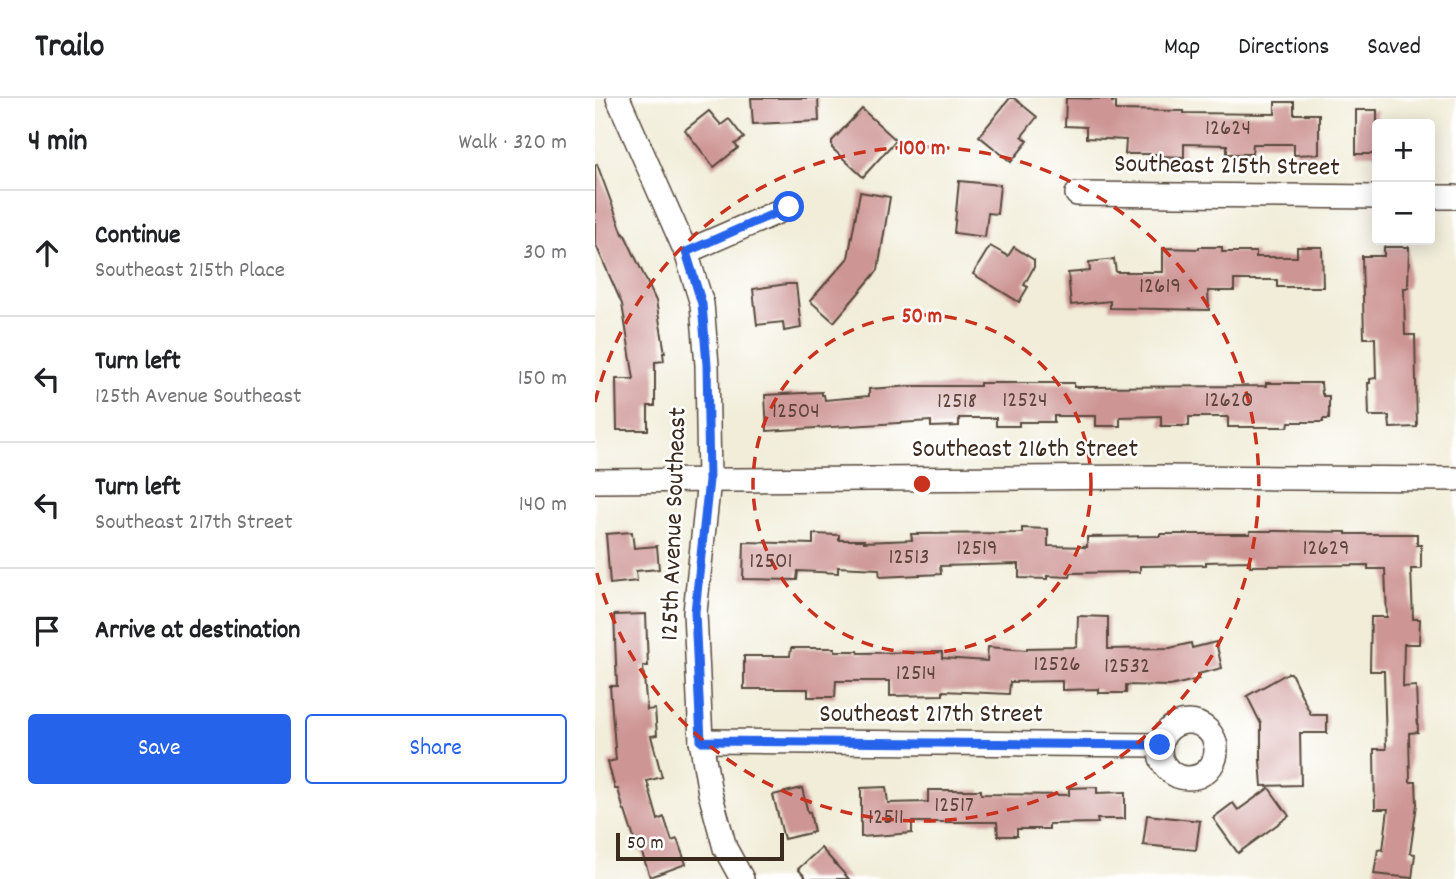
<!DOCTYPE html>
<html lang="en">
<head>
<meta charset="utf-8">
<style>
  body { margin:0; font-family:Dekko,sans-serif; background:#f2f2f2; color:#202124 }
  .controls { position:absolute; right:21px; top:21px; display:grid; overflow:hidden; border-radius:7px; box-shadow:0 4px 18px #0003 }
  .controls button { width:63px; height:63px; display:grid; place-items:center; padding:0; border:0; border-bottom:2px solid #e0e0e0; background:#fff; color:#202124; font:35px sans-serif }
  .scale { position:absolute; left:21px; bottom:18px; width:168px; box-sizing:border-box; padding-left:7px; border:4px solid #3b2a1e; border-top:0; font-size:19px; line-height:24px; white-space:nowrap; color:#3b2a1e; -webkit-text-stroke:5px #fff; paint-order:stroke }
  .stop { position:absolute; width:21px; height:21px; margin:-16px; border:5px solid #2563eb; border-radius:50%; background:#fff }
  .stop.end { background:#2563eb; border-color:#fff; box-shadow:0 2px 7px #0008 }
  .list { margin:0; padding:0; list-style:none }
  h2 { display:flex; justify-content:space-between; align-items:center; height:91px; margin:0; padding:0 28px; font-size:30px }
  h2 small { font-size:23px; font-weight:400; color:#757577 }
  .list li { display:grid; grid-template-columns:46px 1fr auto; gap:21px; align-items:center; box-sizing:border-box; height:126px; padding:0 28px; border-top:2px solid #e0e0e0 }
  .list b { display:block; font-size:26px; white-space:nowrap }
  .list p { margin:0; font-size:23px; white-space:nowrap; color:#757577 }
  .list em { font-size:23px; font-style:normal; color:#757577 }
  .actions { display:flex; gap:14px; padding:21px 28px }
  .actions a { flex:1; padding:16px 0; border:2px solid #2563eb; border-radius:7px; text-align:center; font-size:24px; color:#2563eb }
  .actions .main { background:#2563eb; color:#fff }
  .icon { flex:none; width:38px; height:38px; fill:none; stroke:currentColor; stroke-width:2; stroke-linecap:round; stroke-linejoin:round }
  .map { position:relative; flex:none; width:861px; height:781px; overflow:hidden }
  header { display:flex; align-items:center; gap:42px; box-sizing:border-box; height:98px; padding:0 35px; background:#fff; border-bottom:2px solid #e0e0e0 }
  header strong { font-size:33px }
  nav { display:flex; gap:38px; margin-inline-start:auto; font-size:24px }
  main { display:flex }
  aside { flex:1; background:#fff }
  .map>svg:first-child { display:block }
  .building { fill:#cd9594 }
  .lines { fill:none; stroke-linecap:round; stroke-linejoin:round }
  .street-casing { stroke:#56473a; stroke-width:26 }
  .street { stroke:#fff; stroke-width:23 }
  .route { stroke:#2563eb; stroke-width:9 }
  .ring { fill:none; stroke:#c8321e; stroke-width:3.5; stroke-dasharray:12 9 }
  .labels { text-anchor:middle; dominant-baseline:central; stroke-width:5; stroke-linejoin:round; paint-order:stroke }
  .number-label { font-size:23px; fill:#60453c }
  .street-label { font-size:26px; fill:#3b2a1e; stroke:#fff }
  .centre { fill:#c8321e; stroke:#fff; stroke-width:3.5 }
  .ring-label { font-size:21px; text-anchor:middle; font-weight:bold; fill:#c8321e; stroke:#fff; stroke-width:5; stroke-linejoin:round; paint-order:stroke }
</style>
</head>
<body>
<header>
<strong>Trailo</strong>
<nav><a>Map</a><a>Directions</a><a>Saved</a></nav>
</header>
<main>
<aside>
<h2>4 min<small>Walk · 320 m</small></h2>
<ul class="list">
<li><svg class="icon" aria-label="ahead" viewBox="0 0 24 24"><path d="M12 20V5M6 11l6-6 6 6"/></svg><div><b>Continue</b><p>Southeast 215th Place</p></div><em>30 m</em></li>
<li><svg class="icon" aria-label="left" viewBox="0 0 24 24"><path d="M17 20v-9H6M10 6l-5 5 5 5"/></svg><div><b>Turn left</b><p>125th Avenue Southeast</p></div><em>150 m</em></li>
<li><svg class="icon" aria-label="left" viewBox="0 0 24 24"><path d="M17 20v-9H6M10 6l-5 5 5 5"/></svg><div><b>Turn left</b><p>Southeast 217th Street</p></div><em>140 m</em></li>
<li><svg class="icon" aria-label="arrive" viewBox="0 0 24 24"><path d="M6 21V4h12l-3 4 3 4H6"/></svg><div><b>Arrive at destination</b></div></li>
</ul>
<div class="actions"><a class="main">Save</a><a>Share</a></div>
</aside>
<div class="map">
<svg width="861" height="781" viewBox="0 0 861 781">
  <rect width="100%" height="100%" fill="#fff"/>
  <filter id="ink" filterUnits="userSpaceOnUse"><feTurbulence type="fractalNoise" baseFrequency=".0143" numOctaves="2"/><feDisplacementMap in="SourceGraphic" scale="14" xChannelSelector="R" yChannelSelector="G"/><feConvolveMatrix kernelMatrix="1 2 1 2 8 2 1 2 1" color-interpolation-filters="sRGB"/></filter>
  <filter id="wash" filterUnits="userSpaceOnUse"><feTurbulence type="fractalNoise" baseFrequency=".00686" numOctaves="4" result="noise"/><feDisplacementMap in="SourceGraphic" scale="28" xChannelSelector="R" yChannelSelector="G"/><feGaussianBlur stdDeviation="1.57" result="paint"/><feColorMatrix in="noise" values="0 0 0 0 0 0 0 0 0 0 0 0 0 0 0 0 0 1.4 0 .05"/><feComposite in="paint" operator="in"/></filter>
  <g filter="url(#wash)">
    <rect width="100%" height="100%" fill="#f1edd9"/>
    <g id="blocks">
      <!-- building -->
      <g class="building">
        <polygon points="156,0 223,0 224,23 158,26"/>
        <polygon points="415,0 419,0 442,19 427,38 433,43 416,64 384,38"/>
        <polygon points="471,0 517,1 517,4 521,4 521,12 589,13 589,15 680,16 680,4 699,4 699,16 724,16 724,56 699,57 699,46 658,46 657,56 632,56 632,47 589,46 589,59 564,58 564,56 530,56 531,42 491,40 491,29 470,28"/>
        <polygon points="267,11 301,42 268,79 237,50 237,43"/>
        <rect x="761" y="12" width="21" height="44"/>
        <polygon points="114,13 126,27 134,21 149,40 140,46 143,50 119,69 90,32"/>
        <polygon points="2,66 28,136 29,135 61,203 70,255 68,255 69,263 60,264 60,308 53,308 53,332 22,332 21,281 39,281 27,206 0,145 0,67"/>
        <polygon points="364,83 405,87 402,116 393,115 390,139 359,135"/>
        <polygon points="265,94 295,99 283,172 239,224 215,203 253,160"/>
        <polygon points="395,148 413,158 419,149 439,162 439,169 429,187 433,189 424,204 378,176"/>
        <polygon points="604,149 627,149 627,154 661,154 661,159 702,159 702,149 727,149 728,189 682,189 682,182 639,182 639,193 613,193 614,212 515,210 515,203 476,207 473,175 495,173 494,164 519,161 521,174 568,174 568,150 604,151"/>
        <polygon points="789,149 814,149 813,190 809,190 810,237 820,237 822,329 795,330 794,318 774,318 773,285 775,285 775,281 781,280 780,240 769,240 767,158 789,158"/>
        <polygon points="192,186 201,186 206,230 189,233 188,224 162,227 158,191"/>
        <polygon points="385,285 479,285 479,289 671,288 671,285 726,285 727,296 728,296 728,298 734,298 734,321 728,321 728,324 694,324 693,329 633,329 633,319 594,319 594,328 566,328 566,318 525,319 525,328 501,328 501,318 459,318 459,324 424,324 424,328 401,328 401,320 364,320 364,328 336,329 336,323 172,333 170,297 227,294 227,297 229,297 230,302 274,298 274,291 319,288 385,288"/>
        <polygon points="427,430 453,431 453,448 492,449 492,439 565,438 565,436 655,436 655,433 682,433 751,434 751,436 822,436 822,447 826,447 826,471 816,471 818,521 825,521 824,546 809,546 808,589 821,588 823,634 814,635 815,684 821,684 822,706 815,755 820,756 817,780 779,776 783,751 788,752 793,711 780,711 779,651 791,651 789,573 775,573 776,519 792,519 790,471 773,471 773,467 655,468 655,463 611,464 611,467 545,468 545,474 476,475 475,479 452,478 452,481 424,480 424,466 345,468 346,476 285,479 284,471 243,469 243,475 203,473 202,482 148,481 149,444 218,446 218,436 244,437 244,442 269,442 269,444 317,442 316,436 427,435"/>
        <polygon points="37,434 39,450 62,448 64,471 41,473 42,483 15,486 11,436"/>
        <polygon points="51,516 53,568 48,568 52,612 60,611 62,637 56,638 67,679 52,683 63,722 69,719 77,743 82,741 91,766 55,779 46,752 43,753 30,713 29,713 23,691 20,691 13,664 21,662 15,588 22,588 19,517"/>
        <polygon points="483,518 513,519 513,551 575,550 596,545 597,550 621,544 627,570 603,576 604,581 575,588 531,587 531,595 504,595 504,591 467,592 467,583 415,584 414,596 348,593 348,597 295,598 295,583 241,583 240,599 213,599 213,591 149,591 149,558 195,558 196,550 240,550 240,553 263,553 264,555 347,554 347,560 392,563 393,549 432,552 432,550 482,549"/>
        <polygon points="693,575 696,575 716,617 732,617 732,635 705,635 706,687 667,688 665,662 666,662 666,626 652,598"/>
        <polygon points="291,689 293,705 333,704 333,692 386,692 386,696 474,697 474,690 502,689 502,695 530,694 530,721 502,721 503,725 454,726 454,731 422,731 422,738 403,738 402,724 317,724 317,735 266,739 266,690"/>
        <polygon points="207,690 213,715 215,714 219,734 189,741 178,697"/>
        <polygon points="674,690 694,718 643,755 618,720 638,705 643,712"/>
        <polygon points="552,717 605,723 601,752 548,747"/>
        <polygon points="226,750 254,781 212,781 203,771"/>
      </g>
    </g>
  </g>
  <g filter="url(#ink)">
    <use href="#blocks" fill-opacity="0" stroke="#56473a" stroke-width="2"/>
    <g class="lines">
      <defs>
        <g id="street">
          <polyline points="23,0 91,154 107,206 112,267 114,382 100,514 106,643 115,695 130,750 147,781"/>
          <polyline points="482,96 782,99"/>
          <polyline points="835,99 861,99"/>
          <polyline points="91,154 194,109"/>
          <polyline points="0,383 561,379 861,381"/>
          <circle cx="593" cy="652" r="28"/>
          <polyline points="106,643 565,647"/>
        </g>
      </defs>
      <!-- street casing -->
      <use href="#street" class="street-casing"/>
      <!-- street -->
      <use href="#street" class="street"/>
    </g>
  </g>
  <g class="lines" filter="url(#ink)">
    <!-- route -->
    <polyline class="route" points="194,109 91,154 107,206 112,267 114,382 100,514 106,643 565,647"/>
  </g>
  <!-- distance rings -->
  <g class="ring">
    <circle cx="327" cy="386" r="169"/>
    <path d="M0 304A337 337 0 1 1 0 468"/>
  </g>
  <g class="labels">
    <!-- number labels -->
    <g class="number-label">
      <text x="633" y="31">12624</text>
      <text x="565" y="189">12619</text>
      <text x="430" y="303">12524</text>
      <text x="634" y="303">12620</text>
      <text x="362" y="304">12518</text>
      <text x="201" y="314">12504</text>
      <text x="382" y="451">12519</text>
      <text x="731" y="451">12629</text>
      <text x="314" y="460">12513</text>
      <text x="176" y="464">12501</text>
      <text x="462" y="567">12526</text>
      <text x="532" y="569">12532</text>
      <text x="321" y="576">12514</text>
      <text x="359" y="708">12517</text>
      <text x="291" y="720">12511</text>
    </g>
    <!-- street labels -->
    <g class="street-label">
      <text transform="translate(632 69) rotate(1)">Southeast 215th Street</text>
      <text x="430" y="352">Southeast 216th Street</text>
      <text transform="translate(80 426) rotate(-88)">125th Avenue Southeast</text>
      <text x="336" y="617">Southeast 217th Street</text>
    </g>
  </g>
  <circle cx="327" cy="386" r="10" class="centre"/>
  <g class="ring-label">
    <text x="327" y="56">100 m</text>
    <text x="327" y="224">50 m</text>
  </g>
</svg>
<div class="controls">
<button>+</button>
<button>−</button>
</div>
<div class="scale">50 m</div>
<div class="stop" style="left:194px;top:109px"></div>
<div class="stop end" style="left:565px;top:647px"></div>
</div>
</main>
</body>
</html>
